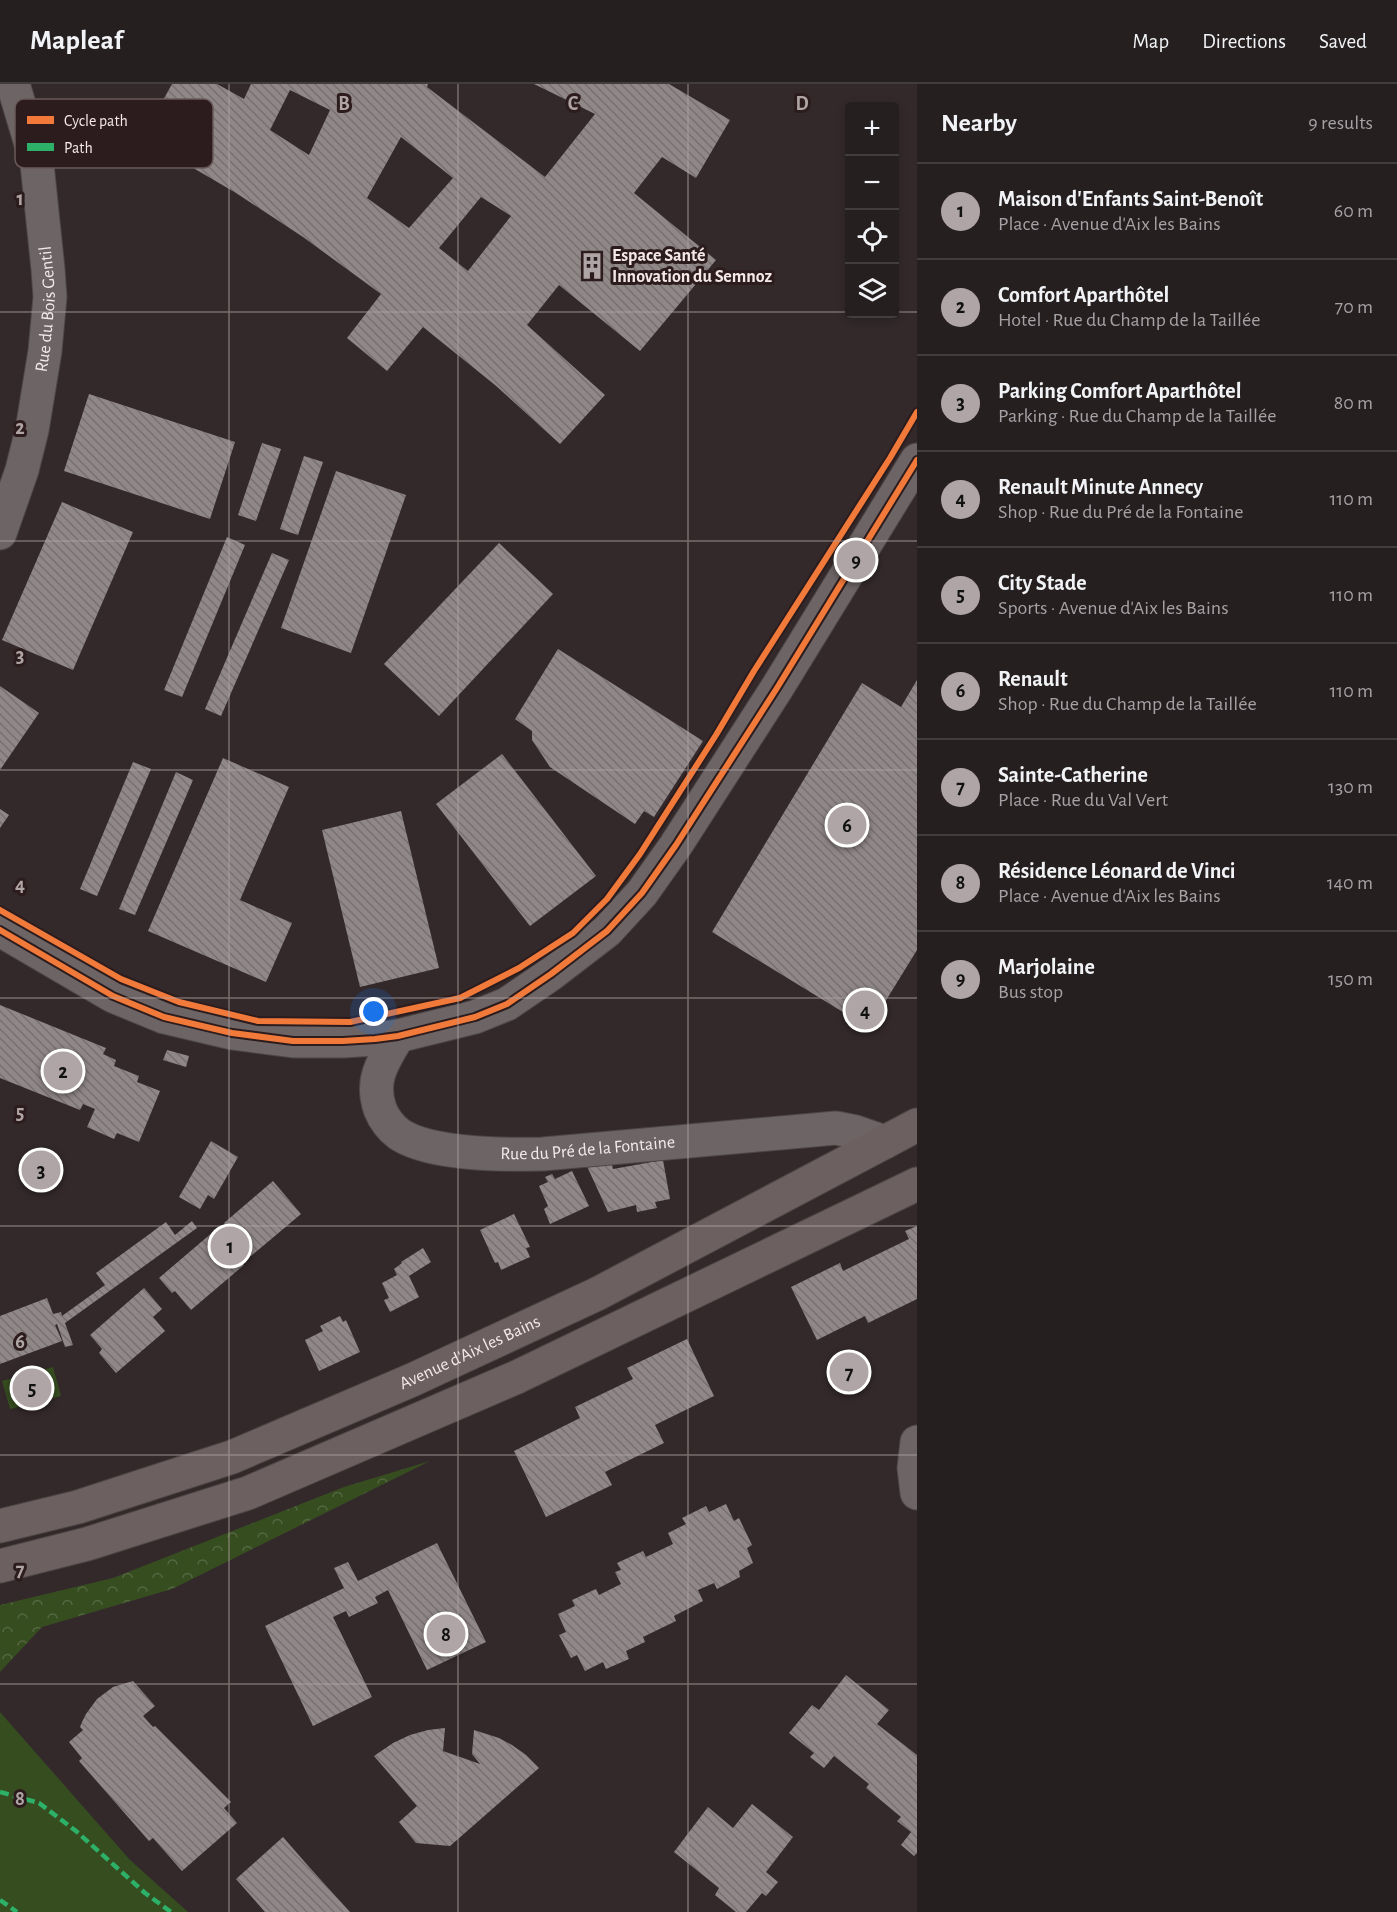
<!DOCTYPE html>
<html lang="en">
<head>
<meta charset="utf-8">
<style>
  body { margin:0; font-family:"Alegreya Sans",sans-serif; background:#322c2d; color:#f1f3f6 }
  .controls { position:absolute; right:18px; top:18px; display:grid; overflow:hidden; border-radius:6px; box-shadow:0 3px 9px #0003 }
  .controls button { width:54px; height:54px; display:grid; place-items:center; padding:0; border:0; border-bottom:2px solid #423d3e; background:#261f20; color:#f1f3f6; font:30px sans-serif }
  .you { position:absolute; left:374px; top:928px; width:21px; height:21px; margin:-15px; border:4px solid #fff; border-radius:50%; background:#1a73e8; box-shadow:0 0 0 9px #1a73e833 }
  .badge { display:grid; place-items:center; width:39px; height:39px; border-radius:50%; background:#b0a5a6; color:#111; font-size:20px; font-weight:700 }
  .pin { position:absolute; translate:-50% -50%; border:3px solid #fff; box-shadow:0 2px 6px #0006 }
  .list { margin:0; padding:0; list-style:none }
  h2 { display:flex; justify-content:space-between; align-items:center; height:78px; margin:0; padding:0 24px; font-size:26px }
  h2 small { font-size:20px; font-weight:400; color:#a4a2a5 }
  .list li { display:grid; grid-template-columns:39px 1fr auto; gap:18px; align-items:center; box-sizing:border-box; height:96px; padding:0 24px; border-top:2px solid #423d3e }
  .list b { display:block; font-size:22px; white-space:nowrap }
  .list p { margin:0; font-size:20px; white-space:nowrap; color:#a4a2a5 }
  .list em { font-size:20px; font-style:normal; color:#a4a2a5 }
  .icon { flex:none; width:33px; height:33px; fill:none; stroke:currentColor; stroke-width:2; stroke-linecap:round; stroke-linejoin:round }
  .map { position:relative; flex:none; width:917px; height:1828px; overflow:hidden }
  header { display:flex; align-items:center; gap:36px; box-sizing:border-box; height:84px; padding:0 30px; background:#261f20; border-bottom:2px solid #423d3e }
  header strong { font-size:28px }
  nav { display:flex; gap:33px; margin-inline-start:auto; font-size:21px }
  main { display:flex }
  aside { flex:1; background:#261f20 }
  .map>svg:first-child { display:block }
  .forest { fill:url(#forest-crowns) }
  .green { fill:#364d20 }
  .building { fill:url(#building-back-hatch); fill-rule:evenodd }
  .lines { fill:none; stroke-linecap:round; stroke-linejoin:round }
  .minor-casing { stroke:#4e4647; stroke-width:35 }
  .major-casing { stroke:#4e4647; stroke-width:35 }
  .minor { stroke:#6c6465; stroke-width:33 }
  .major { stroke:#6d6061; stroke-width:33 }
  .quiet { stroke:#2db169; stroke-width:4.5; stroke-dasharray:9 4.5; stroke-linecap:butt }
  .cycleway-casing { stroke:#2d1c1d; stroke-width:10 }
  .cycleway { stroke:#f17a3a; stroke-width:6 }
  .grid { fill:none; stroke:#b0a5a6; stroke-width:1.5; stroke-opacity:0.55 }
  .labels { text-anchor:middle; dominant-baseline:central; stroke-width:6; stroke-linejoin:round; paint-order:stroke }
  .poi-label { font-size:18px; font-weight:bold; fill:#f4e8e9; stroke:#2d1c1d; text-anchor:start }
  .street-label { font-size:18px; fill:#f4e8e9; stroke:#2d1c1d }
  .key { fill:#2d1c1d; stroke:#69595a; stroke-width:1.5 }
  .key-label { font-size:16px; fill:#f4e8e9 }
  .grid-label { font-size:20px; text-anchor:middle; font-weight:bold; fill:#b0a5a6; stroke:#2d1c1d; stroke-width:6; stroke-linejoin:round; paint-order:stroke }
</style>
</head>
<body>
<header>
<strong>Mapleaf</strong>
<nav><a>Map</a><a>Directions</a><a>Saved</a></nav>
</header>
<main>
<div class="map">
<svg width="917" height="1828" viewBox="0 0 917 1828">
  <defs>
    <pattern id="forest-crowns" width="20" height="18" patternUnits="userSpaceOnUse" patternTransform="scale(1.5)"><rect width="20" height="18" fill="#364d20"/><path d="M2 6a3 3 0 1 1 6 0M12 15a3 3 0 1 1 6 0" fill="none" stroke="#546740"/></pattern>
    <pattern id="building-back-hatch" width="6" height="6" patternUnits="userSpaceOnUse" patternTransform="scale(1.5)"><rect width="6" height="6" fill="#908788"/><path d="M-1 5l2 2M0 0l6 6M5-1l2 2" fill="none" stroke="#777071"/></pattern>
  </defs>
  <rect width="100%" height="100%" fill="#33292a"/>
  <!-- forest -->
  <polygon class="forest" points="430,1377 172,1505 42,1543 0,1588 0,1521 113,1494 344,1403"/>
  <!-- green -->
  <g class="green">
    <polygon points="53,1283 61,1312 10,1325 2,1297"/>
    <polygon points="0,1628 130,1776 188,1828 0,1828"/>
  </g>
  <!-- building -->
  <g class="building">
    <path d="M172 0H217L244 15 251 0H428L427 3 545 93 595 30 534 0H669L730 36 696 94 662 73 634 109 716 176 640 267 559 201 527 241 605 311 560 360 495 301 423 243 387 287 347 254 381 210 303 153 236 109 142 54ZM290 6 330 26 309 71 270 46ZM401 53 453 94 409 144 367 114ZM481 113 511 132 468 187 439 164Z"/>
    <polygon points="89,310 235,358 210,435 64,387"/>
    <polygon points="262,359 281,365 256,437 238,431"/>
    <polygon points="304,372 323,378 298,451 280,445"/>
    <polygon points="336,387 406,411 351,569 281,544"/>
    <polygon points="62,418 133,448 73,586 2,556"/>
    <polygon points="227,453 245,461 182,613 164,606"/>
    <polygon points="499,459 553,510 439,632 384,580"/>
    <polygon points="272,469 289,476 221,632 205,625"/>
    <polygon points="558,565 703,657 654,733 644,727 635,740 550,683 532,656 532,647 515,635"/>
    <polygon points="917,596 917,866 869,944 712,848 862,599 901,623"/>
    <polygon points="0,602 39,629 0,686"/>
    <polygon points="502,670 596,792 530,842 436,720"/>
    <polygon points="223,674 289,703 240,816 292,839 266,898 148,847"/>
    <polygon points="133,678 151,685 97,812 80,805"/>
    <polygon points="176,688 193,696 135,831 119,825"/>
    <polygon points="0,725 9,731 0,744"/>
    <polygon points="401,727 439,884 360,903 322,746"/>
    <polygon points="0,921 106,964 103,970 116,976 114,982 139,992 137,998 160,1007 139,1058 117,1049 114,1055 87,1043 95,1025 83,1020 80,1026 0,994"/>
    <polygon points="167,966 189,972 186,983 163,976"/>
    <polygon points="211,1057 238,1073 214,1115 208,1111 200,1125 179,1113"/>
    <polygon points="663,1076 670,1115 655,1118 657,1124 637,1128 636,1121 608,1128 585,1078 611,1077 613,1085"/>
    <polygon points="572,1087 589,1122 550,1140 544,1125 548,1122 539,1102 548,1098 545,1093 552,1090 555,1095"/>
    <polygon points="273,1097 301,1130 251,1172 249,1169 240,1177 244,1181 191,1226 175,1207 172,1209 159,1194 214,1147 220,1155 230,1146 224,1139"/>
    <polygon points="514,1130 530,1163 526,1164 530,1173 501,1186 498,1178 495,1179 480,1146"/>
    <polygon points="192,1137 197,1144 65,1239 73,1261 65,1263 57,1240 55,1241 62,1257 0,1280 0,1232 47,1214 53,1230 61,1228 62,1232 105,1201 96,1189 166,1138 175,1151"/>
    <polygon points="917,1142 917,1215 868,1239 865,1232 817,1256 791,1203 840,1179 843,1187 909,1155 905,1147"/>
    <polygon points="423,1164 431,1178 409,1192 419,1213 390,1228 384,1216 389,1214 382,1199 397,1191 394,1185 402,1179 401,1178"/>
    <polygon points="144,1204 162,1225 153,1233 165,1247 116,1289 99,1269 102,1265 90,1251"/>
    <polygon points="340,1232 343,1238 346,1236 360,1268 319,1287 305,1256 323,1247 320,1242"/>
    <polygon points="687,1255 714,1312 655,1341 664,1359 605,1388 612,1401 546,1433 514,1367 580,1334 575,1323 633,1295 627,1284"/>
    <polygon points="858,1272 867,1290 840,1303 831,1286"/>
    <polygon points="726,1420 734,1437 739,1434 752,1461 747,1464 753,1479 739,1487 740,1493 717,1505 714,1499 698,1506 703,1517 674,1532 676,1537 643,1553 645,1558 626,1567 629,1575 606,1585 603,1578 585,1587 577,1571 571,1574 559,1551 566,1548 558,1530 575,1522 572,1516 596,1505 599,1511 621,1500 615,1488 621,1486 617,1479 643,1467 646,1473 673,1460 668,1449 686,1440 682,1434 706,1422 709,1428"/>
    <polygon points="437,1459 486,1558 427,1586 388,1506 375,1513 378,1519 349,1533 346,1527 333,1533 372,1613 313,1642 265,1542 344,1504 334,1484 348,1478 358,1497"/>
    <polygon points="846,1591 889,1626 877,1640 917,1671 917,1769 914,1772 901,1761 911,1748 897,1737 901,1733 866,1704 869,1700 834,1672 824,1684 810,1673 814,1669 789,1649 812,1621 819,1626"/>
    <polygon points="133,1597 155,1622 143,1632 153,1643 155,1642 231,1718 224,1724 237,1739 182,1787 153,1754 149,1757 79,1677 82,1674 69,1658 83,1646 80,1643 82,1638 86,1630 97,1615 113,1603"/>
    <polygon points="445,1644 443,1667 480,1680 472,1670 474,1646 499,1654 512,1661 526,1671 539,1684 450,1762 416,1759 399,1738 417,1722 374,1672 393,1659 410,1651 428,1646"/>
    <polygon points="752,1720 793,1753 766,1788 778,1798 766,1812 762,1809 746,1828 736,1828 715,1811 719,1804 674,1768 708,1723 733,1744"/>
    <polygon points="283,1753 310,1784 350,1828 265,1828 236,1795"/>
  </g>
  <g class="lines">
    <defs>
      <g id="minor">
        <path id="s1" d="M0 449 22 386 32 346 45 267 50 213 48 185 37 80 13 0"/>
        <polyline points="0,846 113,912 164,933 232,949 293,957 343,957 375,955 398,952 475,933 507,920 551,890 607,847 642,809 676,761 777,604 917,376"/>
        <path id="s2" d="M398 952C391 964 383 976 379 989 375 1001 376 1013 380 1025 384 1035 391 1044 399 1050 430 1071 507 1071 543 1070L836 1044 856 1048 885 1058"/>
        <polyline points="917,1358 914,1384 917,1409"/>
      </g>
      <g id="major">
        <path id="s3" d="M0 1442 78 1423 232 1373 412 1296 597 1210 917 1041"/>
        <polyline points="0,1482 87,1460 248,1409 517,1293 917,1100"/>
      </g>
    </defs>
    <!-- minor casing -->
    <use href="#minor" class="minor-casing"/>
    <!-- major casing -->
    <use href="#major" class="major-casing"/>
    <!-- minor -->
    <use href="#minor" class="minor"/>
    <!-- major -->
    <use href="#major" class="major"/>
    <!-- quiet -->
    <g class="quiet">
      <polyline points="0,1708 39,1719 76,1747 145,1809 171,1828"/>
      <polyline points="0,1816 17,1828"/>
    </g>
    <defs>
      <g id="cycleway">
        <polyline points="0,826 121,895 179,918 258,937 350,938 460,914 519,884 573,849 607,815 640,770 716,651 754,587 890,374 917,328"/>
        <polyline points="0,846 113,912 164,933 232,949 293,957 343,957 375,955 398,952 475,933 507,920 551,890 607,847 642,809 676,761 777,604 917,376"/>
      </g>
    </defs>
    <!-- cycleway casing -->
    <use href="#cycleway" class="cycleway-casing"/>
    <!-- cycleway -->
    <use href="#cycleway" class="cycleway"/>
  </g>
  <!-- grid -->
  <path class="grid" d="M229 0V1828M458 0V1828M688 0V1828M0 228H850M894 228H917M0 457H917M0 686H917M0 914H917M0 1142H917M0 1371H917M0 1600H917"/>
  <!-- icons -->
  <defs>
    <symbol id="building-bare" viewBox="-9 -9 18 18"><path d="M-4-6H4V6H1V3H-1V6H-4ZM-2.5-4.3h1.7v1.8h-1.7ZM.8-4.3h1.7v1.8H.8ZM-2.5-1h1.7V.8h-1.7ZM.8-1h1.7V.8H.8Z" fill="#b0a5a6" stroke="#2d1c1d" stroke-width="2.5" paint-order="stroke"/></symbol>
  </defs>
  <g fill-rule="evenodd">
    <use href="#building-bare" x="573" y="163" width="38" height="38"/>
  </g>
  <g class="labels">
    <!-- poi labels -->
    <g class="poi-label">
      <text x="612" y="172">Espace Santé<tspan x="612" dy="21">Innovation du Semnoz</tspan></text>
    </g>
    <!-- street labels -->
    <g class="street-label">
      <text stroke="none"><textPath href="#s1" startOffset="230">Rue du Bois Gentil</textPath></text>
      <text stroke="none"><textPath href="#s2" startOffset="302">Rue du Pré de la Fontaine</textPath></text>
      <text stroke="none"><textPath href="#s3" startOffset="502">Avenue d'Aix les Bains</textPath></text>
    </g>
  </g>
  <!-- legend -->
  <rect x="15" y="15" width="198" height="69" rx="9" class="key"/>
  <rect x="27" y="32" width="27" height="8" fill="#f17a3a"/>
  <rect x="27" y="59" width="27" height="8" fill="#2db169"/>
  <g class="key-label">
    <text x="64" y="42">Cycle path</text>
    <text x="64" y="69">Path</text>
  </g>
  <g class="grid-label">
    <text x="344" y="26">B</text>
    <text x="573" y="26">C</text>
    <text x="802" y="26">D</text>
    <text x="20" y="121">1</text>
    <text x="20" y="350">2</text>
    <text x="20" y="578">3</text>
    <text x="20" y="807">4</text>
    <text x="20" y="1035">5</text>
    <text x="20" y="1264">6</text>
    <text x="20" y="1492">7</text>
    <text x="20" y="1721">8</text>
  </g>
</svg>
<div class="controls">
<button>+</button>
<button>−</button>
<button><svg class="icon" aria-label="locate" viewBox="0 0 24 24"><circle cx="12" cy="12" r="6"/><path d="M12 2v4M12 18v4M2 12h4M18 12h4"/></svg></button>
<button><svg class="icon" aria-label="layers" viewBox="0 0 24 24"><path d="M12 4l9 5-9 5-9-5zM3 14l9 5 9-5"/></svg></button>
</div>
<div class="you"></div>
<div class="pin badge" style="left:230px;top:1162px">1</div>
<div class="pin badge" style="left:63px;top:987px">2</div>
<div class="pin badge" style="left:41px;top:1086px">3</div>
<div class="pin badge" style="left:865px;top:926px">4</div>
<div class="pin badge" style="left:32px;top:1304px">5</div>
<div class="pin badge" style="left:847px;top:741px">6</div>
<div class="pin badge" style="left:849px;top:1288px">7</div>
<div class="pin badge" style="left:446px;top:1550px">8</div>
<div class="pin badge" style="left:856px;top:476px">9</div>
</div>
<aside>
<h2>Nearby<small>9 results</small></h2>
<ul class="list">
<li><span class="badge">1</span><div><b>Maison d'Enfants Saint-Benoît</b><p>Place · Avenue d'Aix les Bains</p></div><em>60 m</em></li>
<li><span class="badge">2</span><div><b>Comfort Aparthôtel</b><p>Hotel · Rue du Champ de la Taillée</p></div><em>70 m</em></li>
<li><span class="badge">3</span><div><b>Parking Comfort Aparthôtel</b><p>Parking · Rue du Champ de la Taillée</p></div><em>80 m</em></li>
<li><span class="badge">4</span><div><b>Renault Minute Annecy</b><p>Shop · Rue du Pré de la Fontaine</p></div><em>110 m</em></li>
<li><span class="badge">5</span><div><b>City Stade</b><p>Sports · Avenue d'Aix les Bains</p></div><em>110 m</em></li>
<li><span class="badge">6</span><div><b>Renault</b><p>Shop · Rue du Champ de la Taillée</p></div><em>110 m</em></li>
<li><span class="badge">7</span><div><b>Sainte-Catherine</b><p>Place · Rue du Val Vert</p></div><em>130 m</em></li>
<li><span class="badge">8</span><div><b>Résidence Léonard de Vinci</b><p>Place · Avenue d'Aix les Bains</p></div><em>140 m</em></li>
<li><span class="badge">9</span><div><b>Marjolaine</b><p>Bus stop</p></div><em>150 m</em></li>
</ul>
</aside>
</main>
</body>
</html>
